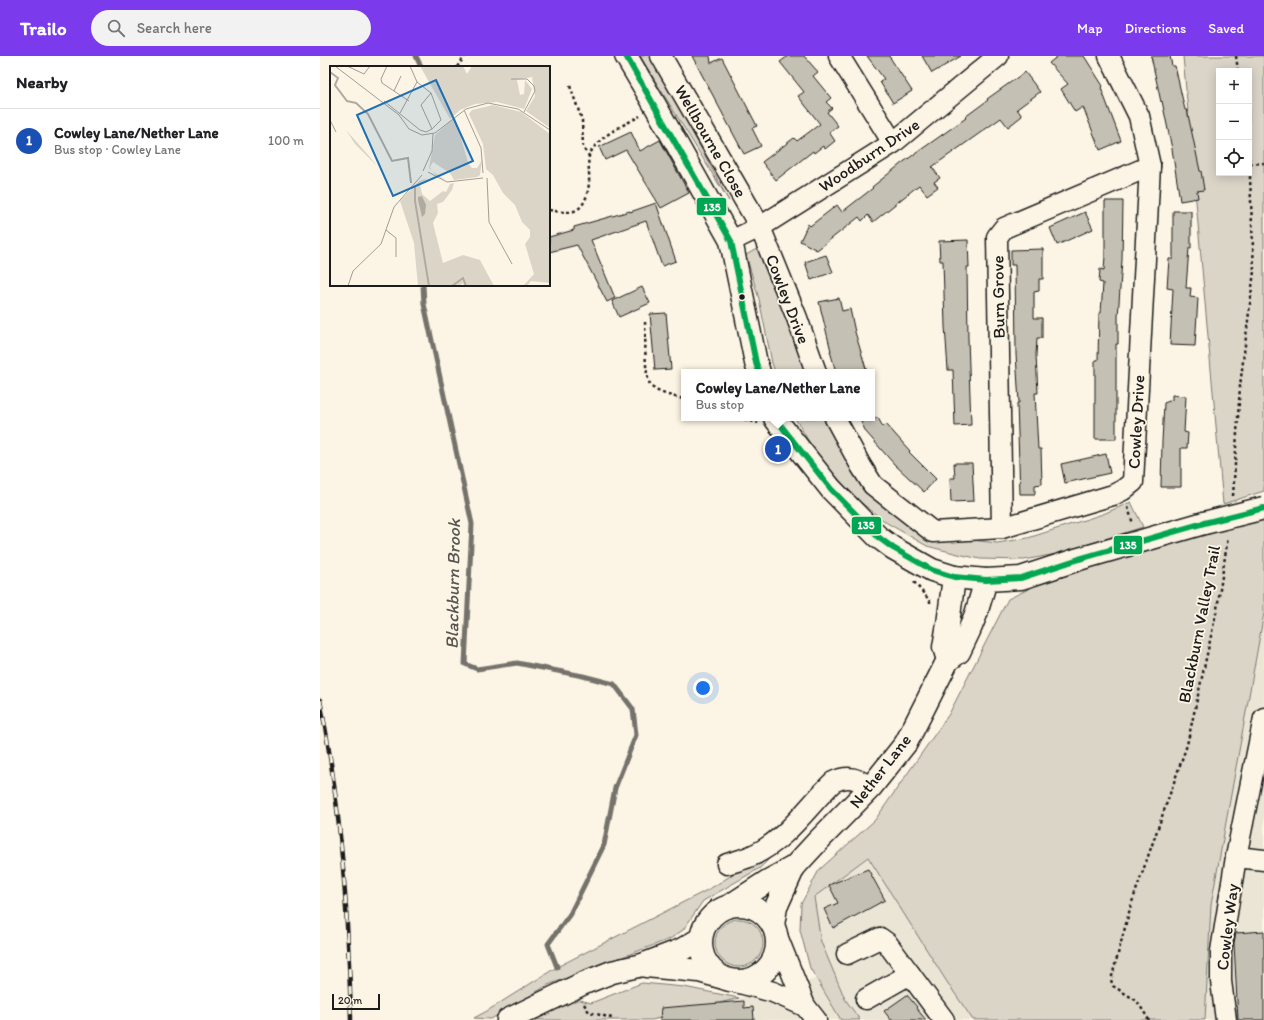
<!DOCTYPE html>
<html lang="en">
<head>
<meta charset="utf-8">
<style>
  body { margin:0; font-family:Itim,sans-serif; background:#f2f2f2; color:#202124 }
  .controls { position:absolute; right:12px; top:12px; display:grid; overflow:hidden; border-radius:0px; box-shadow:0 2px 10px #0003 }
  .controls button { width:36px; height:36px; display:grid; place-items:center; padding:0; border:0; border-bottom:1px solid #e0e0e0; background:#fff; color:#202124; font:20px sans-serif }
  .scale { position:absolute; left:12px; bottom:10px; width:48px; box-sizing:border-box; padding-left:4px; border:2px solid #1c1c1c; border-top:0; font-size:11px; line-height:14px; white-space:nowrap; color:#1c1c1c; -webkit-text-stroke:3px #fcf5e5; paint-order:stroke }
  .you { position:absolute; left:383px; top:632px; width:14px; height:14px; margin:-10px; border:3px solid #fff; border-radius:50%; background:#1a73e8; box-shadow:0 0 0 6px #1a73e833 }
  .badge { display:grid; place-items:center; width:26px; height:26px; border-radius:50%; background:#7c3aed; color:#fff; font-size:13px; font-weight:700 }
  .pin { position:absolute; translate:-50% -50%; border:2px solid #fff; box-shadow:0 1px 4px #0006 }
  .popup { position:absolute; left:361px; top:313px; width:194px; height:52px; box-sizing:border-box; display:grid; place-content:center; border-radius:0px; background:#fff; filter:drop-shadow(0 1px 3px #0005); font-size:13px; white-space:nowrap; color:#757577 }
  .popup b { font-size:15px; color:#202124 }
  .popup::after { content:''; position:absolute; left:50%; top:100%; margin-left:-8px; border:8px solid transparent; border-top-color:#fff }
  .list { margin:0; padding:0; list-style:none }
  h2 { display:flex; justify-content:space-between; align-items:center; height:52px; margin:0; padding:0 16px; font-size:17px }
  h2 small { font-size:13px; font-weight:400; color:#757577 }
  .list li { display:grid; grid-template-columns:26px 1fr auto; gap:12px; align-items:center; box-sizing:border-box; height:64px; padding:0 16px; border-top:1px solid #e0e0e0 }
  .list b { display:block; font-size:15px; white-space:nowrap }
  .list p { margin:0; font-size:13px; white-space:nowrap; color:#757577 }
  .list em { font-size:13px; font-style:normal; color:#757577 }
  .icon { flex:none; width:22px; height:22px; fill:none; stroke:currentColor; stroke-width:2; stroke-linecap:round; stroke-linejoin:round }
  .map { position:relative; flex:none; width:944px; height:964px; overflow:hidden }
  header { display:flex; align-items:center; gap:24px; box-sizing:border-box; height:56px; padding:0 20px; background:#7c3aed; color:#fff }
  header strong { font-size:19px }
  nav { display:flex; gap:22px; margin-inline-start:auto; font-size:14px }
  .search { width:280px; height:36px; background:#f2f2f2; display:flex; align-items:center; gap:10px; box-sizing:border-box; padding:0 14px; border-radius:22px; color:#757577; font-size:15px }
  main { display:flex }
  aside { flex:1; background:#fff }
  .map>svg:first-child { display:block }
  .built { fill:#ebe5d6 }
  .green { fill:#dbd5c8; stroke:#7c7872; fill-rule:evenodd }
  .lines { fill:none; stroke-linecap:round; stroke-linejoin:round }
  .stream { stroke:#75726c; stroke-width:5 }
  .building { fill:#c4c0b3; stroke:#1c1c1c }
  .minor-casing { stroke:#1c1c1c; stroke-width:23 }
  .major-casing { stroke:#1c1c1c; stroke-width:25 }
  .path { stroke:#1c1c1c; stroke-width:2.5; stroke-dasharray:3 3; stroke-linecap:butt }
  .minor { stroke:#fcf5e5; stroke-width:20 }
  .major { stroke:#fcf5e5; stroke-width:22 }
  .rail-casing { stroke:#1c1c1c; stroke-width:4.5 }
  .rail { stroke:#fcf5e5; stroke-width:3; stroke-dasharray:9; stroke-linecap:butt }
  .major-bridge-casing { stroke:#1c1c1c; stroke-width:25; stroke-linecap:butt }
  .major-bridge { stroke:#fcf5e5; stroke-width:22 }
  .bus-1-casing { stroke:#fcf5e5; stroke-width:9 }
  .bus-1 { stroke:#00a651; stroke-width:6 }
  .bus-dot { fill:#1c1c1c; stroke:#fcf5e5; stroke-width:1.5 }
  .labels { text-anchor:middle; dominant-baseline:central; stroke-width:3.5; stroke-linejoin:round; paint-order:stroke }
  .street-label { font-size:17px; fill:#1c1c1c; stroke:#fcf5e5 }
  .water-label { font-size:18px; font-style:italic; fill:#575551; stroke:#fcf5e5 }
  .inset-river { fill:none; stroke:#b0aba1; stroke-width:2 }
  .inset-road { fill:none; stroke:#a29e95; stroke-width:1 }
  .view { fill:#1f6fb2; fill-opacity:0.15; stroke:#1f6fb2; stroke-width:2 }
  .inset-edge { fill:none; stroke:#1c1c1c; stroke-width:2 }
  .line-badge { stroke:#fcf5e5; stroke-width:1.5 }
  .badge-label { font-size:11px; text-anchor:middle; font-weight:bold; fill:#fff }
</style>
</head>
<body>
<header>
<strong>Trailo</strong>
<div class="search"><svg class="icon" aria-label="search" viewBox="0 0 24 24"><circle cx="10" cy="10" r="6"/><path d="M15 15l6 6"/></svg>Search here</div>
<nav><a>Map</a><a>Directions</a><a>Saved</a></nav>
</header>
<main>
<aside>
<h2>Nearby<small></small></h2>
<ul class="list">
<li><span class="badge" style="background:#1a4fb4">1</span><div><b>Cowley Lane/Nether Lane</b><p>Bus stop · Cowley Lane</p></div><em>100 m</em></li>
</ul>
</aside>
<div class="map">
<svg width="944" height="964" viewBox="0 0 944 964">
  <rect width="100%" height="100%" fill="#fcf5e5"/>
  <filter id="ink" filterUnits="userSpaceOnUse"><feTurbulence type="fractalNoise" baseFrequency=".025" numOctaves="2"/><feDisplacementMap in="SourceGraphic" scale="8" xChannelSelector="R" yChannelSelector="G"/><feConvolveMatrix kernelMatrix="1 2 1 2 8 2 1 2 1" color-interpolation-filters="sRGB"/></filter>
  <g filter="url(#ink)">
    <!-- built -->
    <g class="built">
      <polygon points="944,557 944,964 885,964 891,849"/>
      <polygon points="548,801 627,926 653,964 540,964 525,943 501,886 494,841"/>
      <polygon points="496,923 521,964 332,964"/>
    </g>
    <!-- green -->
    <g class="green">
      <polygon points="320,0 332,0 409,145"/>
      <path d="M863 0H944V435L903 448ZM899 15H929V117H899Z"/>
      <polygon points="447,187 487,316 455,316 452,307 439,243 426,199"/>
      <polygon points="475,362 505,362 508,370 554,429 636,482 677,487 708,482 783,458 811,446 823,471 741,497 704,504 660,503 638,498 607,490 567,467 539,445 498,401"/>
      <polygon points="944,456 944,557 891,849 885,964 653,964 627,926 548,801 494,841 501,886 525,943 540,964 521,964 490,912 480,874 481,848 499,814 555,764 629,658 688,543 762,507"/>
      <polygon points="467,785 440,812 383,845 363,874 350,883 228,929 171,963 154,962 167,955 237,911 391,832"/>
      <circle cx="419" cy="887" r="24"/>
      <polygon points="322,927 364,931 419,942 332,964 212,964 253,942 271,947"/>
    </g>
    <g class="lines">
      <!-- stream -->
      <g class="stream">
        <polyline points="96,0 101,11"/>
        <polyline points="103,229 104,248 152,468 145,608 157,613 197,607 263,620 294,628 313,653 316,679 295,732 284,789 250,858 228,888 237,911"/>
      </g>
    </g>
    <!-- building -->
    <g class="building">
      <polygon points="372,0 390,0 391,7 402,2 437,70 432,72 441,90 424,98"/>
      <polygon points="468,0 484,0 498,16 493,20 511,42 506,46 512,52 507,56 518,70 509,76 515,85 505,93 503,90 494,97 493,95 456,124 442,106 474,82 477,85 500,68 478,40 484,36 460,6"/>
      <polygon points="547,0 569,0 592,35 573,47 560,26 564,23"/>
      <polygon points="602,0 641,0 612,17"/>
      <polygon points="738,0 764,0 783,30 781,32 801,85 780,94 763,51 755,56 741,33 748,28 729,7"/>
      <polygon points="831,0 850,0 852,10 855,10 865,54 867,54 880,115 881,115 884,134 877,135 878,142 860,145 852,93 842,45 841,46"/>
      <polygon points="705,16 720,36 697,53 702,60 688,71 681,62 612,111 620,122 614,126 618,131 607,139 599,129 553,166 548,159 542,165 539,161 497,194 480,185 488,168 490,170 517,149 522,156 553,132 552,131 582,107 646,62 645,61 668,44 667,43"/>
      <polygon points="311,76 320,95 340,84 369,137 341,152 306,94 285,104 279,91"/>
      <polygon points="785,145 803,145 802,204 798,261 798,288 796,288 796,383 775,383 775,304 778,304 779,257 781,257 783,227 779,226 780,213 784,214 785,200"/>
      <polygon points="336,147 356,205 342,210 326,165 271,184 295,242 287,246 257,189 229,196 229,181 254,174 254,171 310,155 310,156"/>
      <polygon points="853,155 871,155 871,192 869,192 866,232 871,232 870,241 878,242 875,290 850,289 853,233 847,232 849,203 853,203"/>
      <polygon points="765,156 773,173 737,189 730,172"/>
      <polygon points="648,184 649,211 647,211 648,282 651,369 635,370 633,314 628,314 625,270 623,205 620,205 619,185"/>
      <polygon points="723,193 723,223 719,223 719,235 714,236 714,262 722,262 722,282 717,282 716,299 718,337 715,337 718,393 721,393 722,428 715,429 715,438 700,438 697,347 699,347 696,298 695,209 691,209 691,194"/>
      <polygon points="506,199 513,216 491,224 485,206"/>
      <polygon points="322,231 330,247 299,261 292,245"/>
      <polygon points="519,242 522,255 530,253 535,276 547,316 516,316 510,295 511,295 499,246"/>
      <polygon points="346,257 351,313 335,314 330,258"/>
      <polygon points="852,339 866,340 864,376 868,377 867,392 861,392 861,431 841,431 842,386 844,347 852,344"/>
      <polygon points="539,362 558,362 563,371 566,368 590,395 589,396 616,423 604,436 574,408 546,376"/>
      <polygon points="786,398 790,417 745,427 741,408"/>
      <polygon points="634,407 652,407 654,445 631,446 630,422 635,422"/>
      <polygon points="548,813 565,844 513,872 504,853 518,847 509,829"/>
      <polygon points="944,875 944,964 918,964 914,887 916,877"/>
      <polygon points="587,939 597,951 596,952 606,964 571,964 564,955"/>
      <polygon points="424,945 424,952 433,951 434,964 340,964 341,952"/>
    </g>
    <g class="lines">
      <defs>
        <g id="minor">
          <polyline points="341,0 440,171 477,262 496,316"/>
          <polyline points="519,0 573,87"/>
          <polyline points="411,185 440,171 573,87 678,0"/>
          <polyline points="515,362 541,410 553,429 613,476 682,472 793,439 803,434 813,426 830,110 819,60 789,0"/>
          <polyline points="682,472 677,181 684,172 830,110"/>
          <polyline points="916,801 944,804"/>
          <path d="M407 808C415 805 423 804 431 800 466 785 487 751 513 726 529 718 537 723 551 731"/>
          <polyline points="457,880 485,950 496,964"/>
          <polyline points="527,898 560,882 567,887 624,964"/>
          <polyline points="412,925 453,936 485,950"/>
          <polyline points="546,943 590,918"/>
          <polyline points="906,964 901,925 901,895 916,801 944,662"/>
        </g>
        <g id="major">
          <polyline points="306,0 336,51 411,185 436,307 439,316"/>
          <polyline points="455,362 457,365 511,433 558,481 573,492 612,514 634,521 666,524 701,522 759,503 884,467"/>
          <polyline points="628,604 624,591 628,568 634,521"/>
          <circle cx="419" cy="887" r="38"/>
          <polyline points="411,849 448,825 474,811"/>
          <polyline points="453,869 456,851 474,811 498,785 551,731 586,687 628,604 639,596 649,575 656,558 666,524"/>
          <polyline points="326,910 379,915 400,921"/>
          <polyline points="188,964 264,927 292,916 322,909 361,894 380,883"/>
        </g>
      </defs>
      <!-- minor casing -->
      <use href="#minor" class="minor-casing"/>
      <!-- major casing -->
      <use href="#major" class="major-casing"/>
      <!-- path -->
      <g class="path">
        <polyline points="916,0 918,15"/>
        <polyline points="137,11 145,0"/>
        <polyline points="250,30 262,64 263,92 269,100"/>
        <polyline points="930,108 944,107"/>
        <path d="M229 154C235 155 241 156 247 156 267 157 270 131 269 116 269 110 267 103 270 98 278 80 304 69 320 60"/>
        <path d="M325 266C326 280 323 322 332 331 338 337 355 341 364 343"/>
        <polyline points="419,362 438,367"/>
        <polyline points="913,440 920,330 934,215 929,99"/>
        <polyline points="808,451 813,468"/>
        <polyline points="594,526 610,545 610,547"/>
        <polyline points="375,865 393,842"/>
        <polyline points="264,948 269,956 292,962 293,964"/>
        <polyline points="829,964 817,945 793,930 791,924 811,849 867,689 897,553 908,481"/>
      </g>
      <!-- minor -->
      <use href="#minor" class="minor"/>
      <!-- major -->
      <use href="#major" class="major"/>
      <defs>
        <path id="rail" d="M0 644C21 749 28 857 31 964"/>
      </defs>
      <!-- rail casing -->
      <use href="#rail" class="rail-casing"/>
      <!-- rail -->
      <use href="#rail" class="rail"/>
      <defs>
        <polyline id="major-bridge" points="884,467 944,452"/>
      </defs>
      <!-- major-bridge casing -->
      <use href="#major-bridge" class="major-bridge-casing"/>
      <!-- major-bridge -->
      <use href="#major-bridge" class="major-bridge"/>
      <defs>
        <g id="bus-1">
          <polyline points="306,0 411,185 436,307 439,316"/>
          <polyline points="455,362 511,433 558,481 573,492 612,514 634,521 666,524 701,522 759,503 884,467 944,452"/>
        </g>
      </defs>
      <!-- bus-1 casing -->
      <use href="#bus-1" class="bus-1-casing"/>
      <!-- bus-1 -->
      <use href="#bus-1" class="bus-1"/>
    </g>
  </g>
  <!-- markers -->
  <circle class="bus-dot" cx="422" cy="241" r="3.5"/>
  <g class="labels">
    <!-- street labels -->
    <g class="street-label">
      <text transform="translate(391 85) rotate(60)">Wellbourne Close</text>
      <text transform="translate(549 99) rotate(-34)">Woodburn Drive</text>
      <text transform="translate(678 241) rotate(-91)">Burn Grove</text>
      <text transform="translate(468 243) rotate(69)">Cowley Drive</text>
      <text transform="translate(816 366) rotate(-87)">Cowley Drive</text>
      <text transform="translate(879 568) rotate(-79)">Blackburn Valley Trail</text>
      <text transform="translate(560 715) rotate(-52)">Nether Lane</text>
      <text transform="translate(907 871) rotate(-83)">Cowley Way</text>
    </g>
    <!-- water labels -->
    <g class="water-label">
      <text transform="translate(133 528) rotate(-89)">Blackburn Brook</text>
    </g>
  </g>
  <!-- overview -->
  <g transform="translate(10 10)">
    <rect width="220" height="220" fill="#fcf5e5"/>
    <path d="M90 0H133L137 8 142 0H220V62L196 45 205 30 202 11 187 14 190 29 194 28 195 14 202 23 194 43 167 36 145 38 130 44 120 53ZM163 39 191 46 220 68V217L201 215 197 220H193L204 208 195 178 200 171V164L192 156 185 139 173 127 163 109 156 103 153 78 139 48 142 44ZM125 51 138 97 142 102H147L152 94 150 109 147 111 124 114 120 107 103 96 100 101 102 105 116 114 107 110 99 102 105 69ZM16 64 39 90 47 100 25 78ZM98 112 90 118 92 128 100 135 113 125 116 126 120 118 124 117 122 124 113 136 107 138 108 147 103 157 113 197 133 189 150 194 164 220H134L133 217 129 220H88L84 177 70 135 89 115Z" fill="#dbd5c8"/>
    <path d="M92 130 96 139 95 148 92 151 88 134V131Z" fill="#b0aba1"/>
    <path class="inset-river" d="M0 6 8 12 5 19 17 35 26 37 38 48 62 95 78 92 81 117M85 121V135L99 220M122 220 133 212 136 220"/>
    <path class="inset-road" d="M5 0 69 49 79 63 92 69 105 67 136 43 158 37 188 43 220 64M17 0 34 8 40 0M57 0 51 13 52 17 79 35M181 13H197L204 20 205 25 194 46M64 25 71 10M101 27 91 39 102 63M54 35 90 64 96 66 102 63 111 54 101 27 87 16M134 44 151 82 153 107M70 47 87 16 80 0M0 54 6 66M93 105 102 85 103 68M98 106 117 116 153 112M157 112 159 156 182 198M56 164 66 172V191M18 220 23 205 51 178 64 141 92 109"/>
    <path class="view" d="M106 14 143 95 63 130 27 49Z"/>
    <rect width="220" height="220" class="inset-edge"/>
  </g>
  <g class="line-badge">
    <rect x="376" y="141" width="31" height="19" rx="4" fill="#00a651"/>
    <rect x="531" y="460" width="31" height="19" rx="4" fill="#00a651"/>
    <rect x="793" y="479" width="30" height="20" rx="4" fill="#00a651"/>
  </g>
  <g class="badge-label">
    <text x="392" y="155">135</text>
    <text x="546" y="473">135</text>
    <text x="808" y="493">135</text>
  </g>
</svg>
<div class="controls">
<button>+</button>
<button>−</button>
<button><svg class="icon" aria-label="locate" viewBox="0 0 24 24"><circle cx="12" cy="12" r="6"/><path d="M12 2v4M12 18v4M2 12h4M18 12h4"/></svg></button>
</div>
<div class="scale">20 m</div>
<div class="you"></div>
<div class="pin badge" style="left:458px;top:393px;background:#1a4fb4">1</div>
<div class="popup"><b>Cowley Lane/Nether Lane</b>Bus stop</div>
</div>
</main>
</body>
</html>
